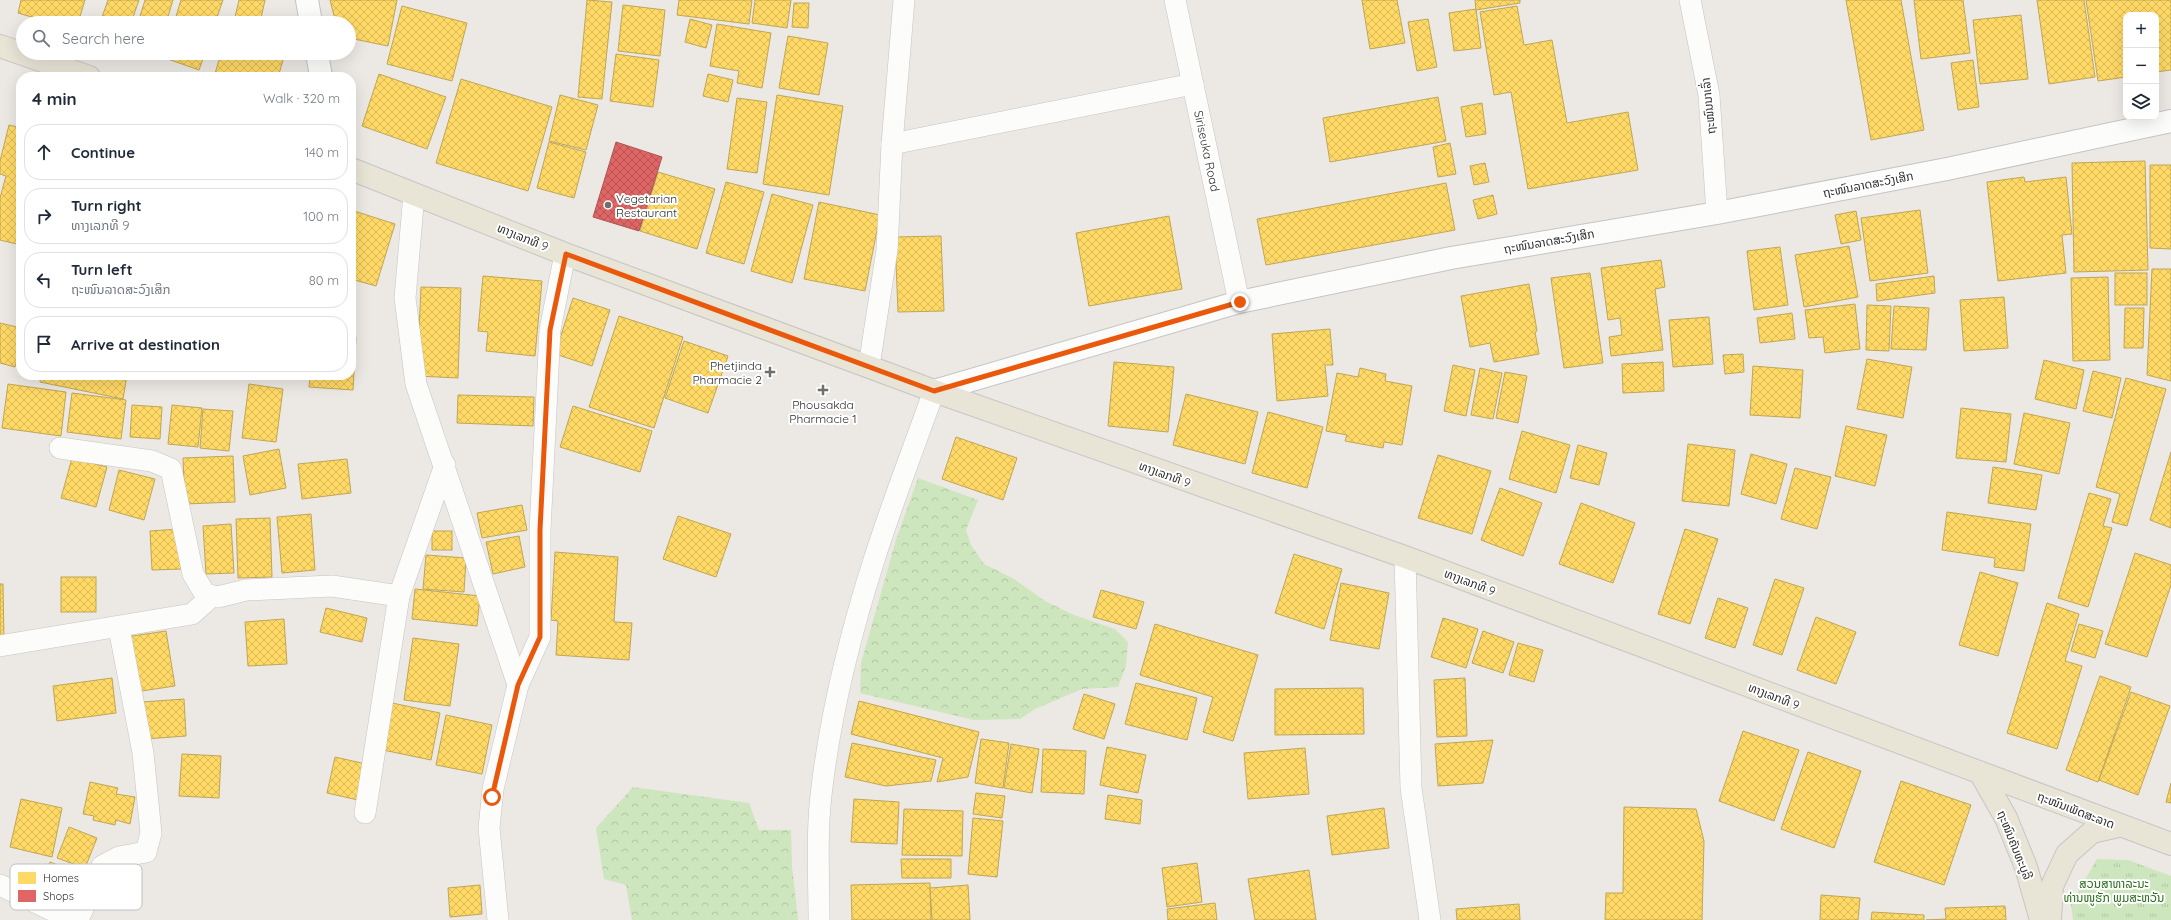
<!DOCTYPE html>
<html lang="en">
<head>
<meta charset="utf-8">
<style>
  body { margin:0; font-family:Quicksand,"Noto Sans Lao",sans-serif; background:#f6f6f7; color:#1f2937 }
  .controls { position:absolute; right:12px; top:12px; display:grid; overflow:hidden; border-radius:8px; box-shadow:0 4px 16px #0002 }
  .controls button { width:36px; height:36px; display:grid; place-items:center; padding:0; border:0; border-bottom:1px solid #e0e1e3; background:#fff; color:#1f2937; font:20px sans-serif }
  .stop { position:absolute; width:12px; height:12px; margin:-9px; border:3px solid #ea580c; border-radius:50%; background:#fff }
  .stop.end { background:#ea580c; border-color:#fff; box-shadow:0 1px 4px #0008 }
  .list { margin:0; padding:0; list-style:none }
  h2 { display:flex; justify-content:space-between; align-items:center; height:52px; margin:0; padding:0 16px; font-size:17px }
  h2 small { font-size:13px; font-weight:400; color:#747a83 }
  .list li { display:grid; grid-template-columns:26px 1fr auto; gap:12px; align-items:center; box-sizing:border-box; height:56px; margin:0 8px 8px; padding:0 8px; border:1px solid #e0e1e3; border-radius:16px }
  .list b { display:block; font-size:15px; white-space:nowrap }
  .list p { margin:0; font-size:13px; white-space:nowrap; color:#747a83 }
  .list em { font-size:13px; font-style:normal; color:#747a83 }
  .icon { flex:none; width:22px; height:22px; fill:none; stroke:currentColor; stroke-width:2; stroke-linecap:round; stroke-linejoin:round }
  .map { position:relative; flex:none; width:2171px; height:920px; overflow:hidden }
  .search { position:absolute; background:#fff; box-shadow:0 4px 16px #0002; left:16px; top:16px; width:340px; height:44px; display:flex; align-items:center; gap:10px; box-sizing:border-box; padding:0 14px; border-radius:22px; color:#747a83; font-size:15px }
  .panel { position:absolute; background:#fff; box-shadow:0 4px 16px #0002; left:16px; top:72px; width:340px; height:308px; border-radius:16px }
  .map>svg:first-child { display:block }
  .forest { fill:url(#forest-crowns) }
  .park { fill:url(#park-tufts) }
  .homes { fill:url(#homes-cross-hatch); stroke:#c0a655 }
  .shops { fill:url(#shops-cross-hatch); stroke:#ab5555 }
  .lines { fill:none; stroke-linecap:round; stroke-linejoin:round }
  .street-casing { stroke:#c5c4c5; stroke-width:22 }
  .secondary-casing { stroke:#c5c4c5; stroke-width:24 }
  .primary-casing { stroke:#c6c5c4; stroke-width:24 }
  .street { stroke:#fcfcfb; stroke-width:21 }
  .secondary { stroke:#fcfcfb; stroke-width:22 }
  .primary { stroke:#e8e4d6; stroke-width:22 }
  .route { stroke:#ea580c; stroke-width:5 }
  .poi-dot { fill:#706f6e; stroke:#fff; stroke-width:1.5 }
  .labels { text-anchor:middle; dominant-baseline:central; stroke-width:4; stroke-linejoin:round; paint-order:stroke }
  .street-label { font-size:12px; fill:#2e2e2e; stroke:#fff }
  .poi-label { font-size:12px; fill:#2e2e2e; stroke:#fff; text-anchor:start }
  .park-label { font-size:12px; fill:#2c6e1b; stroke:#fff }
  .key { fill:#fff; stroke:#c0c0c0; stroke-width:1 }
  .key-label { font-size:11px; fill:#2e2e2e }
</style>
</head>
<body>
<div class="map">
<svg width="2171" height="920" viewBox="0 0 2171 920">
  <defs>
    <pattern id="forest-crowns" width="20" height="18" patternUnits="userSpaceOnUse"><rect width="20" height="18" fill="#cee6be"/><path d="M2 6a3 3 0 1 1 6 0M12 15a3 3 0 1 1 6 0" fill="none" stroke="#b1c6a4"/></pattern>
    <pattern id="park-tufts" width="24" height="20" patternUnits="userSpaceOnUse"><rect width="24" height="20" fill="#cee6be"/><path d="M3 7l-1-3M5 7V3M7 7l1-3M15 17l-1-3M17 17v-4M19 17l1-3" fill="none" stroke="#b1c6a4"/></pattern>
    <pattern id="homes-cross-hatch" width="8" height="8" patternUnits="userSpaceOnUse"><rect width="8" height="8" fill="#ffd966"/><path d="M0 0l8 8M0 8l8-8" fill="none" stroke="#dbbb59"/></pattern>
    <pattern id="shops-cross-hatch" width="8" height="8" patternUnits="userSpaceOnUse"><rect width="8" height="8" fill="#e06666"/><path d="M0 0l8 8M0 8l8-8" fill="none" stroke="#b65454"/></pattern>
  </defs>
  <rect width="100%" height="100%" fill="#ece8e4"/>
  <!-- forest -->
  <g class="forest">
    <polygon points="918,478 978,500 966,530 971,545 984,564 1014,579 1045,601 1074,615 1115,629 1128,642 1126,666 1118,687 1082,689 1035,709 1020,719 974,720 860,693 861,663 896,540"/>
    <polygon points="633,787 749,803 759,830 791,830 792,866 798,920 632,920 626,885 604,879 596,828"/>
  </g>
  <!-- park -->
  <polygon class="park" points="2097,859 2128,860 2171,876 2171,920 2073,920 2071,904"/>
  <!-- homes -->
  <g class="homes">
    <polygon points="21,0 85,0 78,23 52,23 18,13"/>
    <polygon points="108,0 139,0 131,23 100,23"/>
    <polygon points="145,0 173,0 166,23 138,23"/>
    <polygon points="181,0 223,0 215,23 174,23"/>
    <polygon points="239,0 265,0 260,23 235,17"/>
    <polygon points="330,0 397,0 388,46 349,38 349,23 336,23"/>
    <polygon points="587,0 612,2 602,99 578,97"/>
    <polygon points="679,0 752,0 749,24 677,15"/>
    <polygon points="755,0 791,0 787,28 752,23"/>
    <polygon points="1362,0 1397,0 1405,43 1370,49"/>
    <polygon points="1475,0 1520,0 1520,3 1476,10"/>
    <polygon points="1846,0 1901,0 1924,130 1871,140"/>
    <polygon points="1914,0 1963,0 1970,53 1921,59"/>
    <polygon points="2037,0 2084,0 2095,77 2049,84"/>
    <polygon points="2086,0 2171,0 2171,70 2156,72 2156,15 2126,15 2126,77 2098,81"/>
    <polygon points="794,3 809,3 808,28 792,27"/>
    <polygon points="623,5 665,10 660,56 618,51"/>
    <polygon points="402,6 467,23 452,81 387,64"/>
    <polygon points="1517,6 1524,45 1552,40 1567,123 1628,112 1638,170 1528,189 1511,92 1494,95 1480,12"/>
    <polygon points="1476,9 1481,48 1454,51 1449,13"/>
    <polygon points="2021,15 2028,79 1980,84 1973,20"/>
    <polygon points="690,19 712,25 706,48 685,42"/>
    <polygon points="1428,19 1437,67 1417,71 1408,22"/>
    <polygon points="717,24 771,33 762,88 737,83 739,71 710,66"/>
    <polygon points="788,36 828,43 819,95 779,88"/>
    <polygon points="163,53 205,53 199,70 162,57"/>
    <polygon points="221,53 271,53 284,57 278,77 214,77"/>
    <polygon points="616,54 659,60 653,107 610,101"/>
    <polygon points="1973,60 1979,107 1958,110 1951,63"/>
    <polygon points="379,74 446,97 427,149 362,126"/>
    <polygon points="708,74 733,80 728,102 703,96"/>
    <polygon points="461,79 552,107 528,191 436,163"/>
    <polygon points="560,95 598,105 586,150 549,141"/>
    <polygon points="777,95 843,106 829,195 763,184"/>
    <polygon points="1438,97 1446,141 1330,162 1323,118"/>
    <polygon points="737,98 767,102 757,173 727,169"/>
    <polygon points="1482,103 1486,134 1466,137 1461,107"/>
    <polygon points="9,125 21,128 21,245 0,240 0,198 6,176 0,174 0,161"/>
    <polygon points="549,142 586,152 574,198 537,188"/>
    <polygon points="1450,143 1456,174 1438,177 1433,147"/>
    <polygon points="2145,161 2148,270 2074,272 2072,163"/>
    <polygon points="1485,163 1489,182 1474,185 1470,166"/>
    <polygon points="2150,165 2171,165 2171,249 2150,248"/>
    <polygon points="658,172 715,189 697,249 640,231"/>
    <polygon points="2024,177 2025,182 2066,177 2072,234 2062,235 2066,273 1998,281 1987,182"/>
    <polygon points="726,182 764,192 744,264 706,253"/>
    <polygon points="1446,183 1455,230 1266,265 1257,219"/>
    <polygon points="772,194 813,205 792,283 751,271"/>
    <polygon points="1493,195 1497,214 1478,219 1473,200"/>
    <polygon points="819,202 880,215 865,291 804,279"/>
    <polygon points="351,210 395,224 376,286 351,279"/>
    <polygon points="1920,210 1928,273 1870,281 1861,218"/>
    <polygon points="1856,211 1861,240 1841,244 1835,215"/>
    <polygon points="1169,216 1182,289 1089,306 1076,233"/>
    <polygon points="941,236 944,311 898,312 895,237"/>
    <polygon points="1849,246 1858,297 1804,307 1795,255"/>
    <polygon points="1780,247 1788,305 1754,310 1747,251"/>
    <polygon points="1661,260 1665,287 1655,289 1663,350 1611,356 1609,337 1622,335 1620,318 1608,320 1601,268"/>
    <polygon points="2152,269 2171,269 2171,381 2147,375"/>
    <polygon points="1590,273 1603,363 1564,368 1551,278"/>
    <rect x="2115" y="273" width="32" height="32"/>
    <polygon points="483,276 542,281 535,356 486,351 488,332 478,331"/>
    <polygon points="1934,276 1935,293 1877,301 1876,284"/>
    <polygon points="2108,277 2110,360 2073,361 2071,278"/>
    <polygon points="1529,284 1537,331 1535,332 1539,354 1494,362 1490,343 1470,347 1461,296"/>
    <polygon points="421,287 461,288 458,378 417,376"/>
    <polygon points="2004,297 2008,348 1964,351 1960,300"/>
    <polygon points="573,298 610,310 592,366 555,354"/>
    <polygon points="1855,304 1860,349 1825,353 1823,337 1809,338 1805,310"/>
    <polygon points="1867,305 1891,306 1889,351 1866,350"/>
    <polygon points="1894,306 1929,308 1926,350 1891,349"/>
    <polygon points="2125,308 2144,308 2143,348 2124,348"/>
    <polygon points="1792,313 1795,339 1760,343 1757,318"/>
    <polygon points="619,316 683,337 654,428 589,407"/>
    <polygon points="1709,317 1713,364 1673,367 1669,320"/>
    <polygon points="0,323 21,328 21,343 15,367 0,363"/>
    <polygon points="1330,329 1333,365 1325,365 1328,396 1277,401 1272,334"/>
    <polygon points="351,337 356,337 353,390 309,387 310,375 351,375"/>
    <polygon points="684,341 728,356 708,413 665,398"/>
    <polygon points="1743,354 1744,372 1725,374 1723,355"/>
    <polygon points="1867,359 1912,367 1903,418 1857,409"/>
    <polygon points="2044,360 2084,370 2076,409 2035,399"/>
    <polygon points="1114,362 1174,367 1168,432 1108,426"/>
    <polygon points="1663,362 1664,391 1623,393 1622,364"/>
    <polygon points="1453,365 1475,370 1466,416 1444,411"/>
    <polygon points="1753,366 1803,370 1800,418 1750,415"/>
    <polygon points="1360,368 1386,374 1385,381 1412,386 1402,445 1384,442 1383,448 1345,441 1347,435 1326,431 1337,373 1358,377"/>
    <polygon points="1480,368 1502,373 1493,419 1471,415"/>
    <polygon points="2093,371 2121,378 2112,418 2083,411"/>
    <polygon points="1505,372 1527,376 1518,423 1496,418"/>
    <polygon points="41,375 127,375 123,399 40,382"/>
    <polygon points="2126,378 2166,389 2127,526 2112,522 2120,494 2096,487"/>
    <polygon points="8,384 66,392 61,436 2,428"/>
    <polygon points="249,384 283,389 276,442 242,438"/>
    <polygon points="72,393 126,400 121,439 67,432"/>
    <polygon points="1186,394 1258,412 1245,464 1173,445"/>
    <polygon points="458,395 534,397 533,426 457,423"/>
    <polygon points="132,405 162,407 160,439 130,437"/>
    <polygon points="172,405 202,408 198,447 168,444"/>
    <polygon points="573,406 652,431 640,472 560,447"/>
    <polygon points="1961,408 2011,414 2006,462 1956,458"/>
    <polygon points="203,409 233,411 229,451 200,448"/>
    <polygon points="1268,412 1323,427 1307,488 1252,473"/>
    <polygon points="2024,413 2070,423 2059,474 2014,464"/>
    <polygon points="1846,426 1887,435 1875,486 1835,476"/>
    <polygon points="1522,431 1570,445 1556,493 1509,479"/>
    <polygon points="956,437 1017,458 1003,500 942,479"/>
    <polygon points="1688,444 1735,450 1729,506 1682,501"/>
    <polygon points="1578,445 1607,453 1599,485 1570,478"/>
    <polygon points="279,449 286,488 250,495 243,456"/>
    <polygon points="2171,452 2171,528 2150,520"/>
    <polygon points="1751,454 1787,464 1776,504 1741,494"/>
    <polygon points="1438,455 1491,471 1472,534 1418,518"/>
    <polygon points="233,456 235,502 185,504 183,458"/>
    <polygon points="72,458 107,467 96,507 61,498"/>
    <polygon points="347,459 351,493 302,499 298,464"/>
    <polygon points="1993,467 2042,475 2036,510 1988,503"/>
    <polygon points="1795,468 1831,477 1817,529 1781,519"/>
    <polygon points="119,470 155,479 144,520 109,510"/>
    <polygon points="1500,488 1542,503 1523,556 1481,540"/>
    <polygon points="2089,493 2111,499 2103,526 2112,528 2088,607 2058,598"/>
    <polygon points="1581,503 1635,523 1613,583 1559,564"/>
    <polygon points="522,505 527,530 482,538 477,513"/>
    <polygon points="1947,512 2031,524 2024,571 1994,567 1995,558 1942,550"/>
    <polygon points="311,514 315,570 282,573 277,517"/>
    <polygon points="678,516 731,534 716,577 663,559"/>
    <polygon points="270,518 272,577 238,578 236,519"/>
    <polygon points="231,524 234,573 206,574 203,526"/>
    <polygon points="180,529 182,569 152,570 150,531"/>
    <polygon points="1685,529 1718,539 1690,624 1658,614"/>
    <rect x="432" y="531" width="20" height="19"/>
    <polygon points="519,536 525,567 493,574 486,542"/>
    <polygon points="555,552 618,557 614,622 632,623 629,660 556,655 558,621 551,620"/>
    <polygon points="2135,553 2171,565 2171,585 2147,657 2105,644"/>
    <polygon points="1294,554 1342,569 1324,629 1275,613"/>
    <polygon points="426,555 466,558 464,592 423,589"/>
    <polygon points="1980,572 2018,583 1998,656 1959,645"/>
    <rect x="61" y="577" width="35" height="35"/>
    <polygon points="1775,579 1804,588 1782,655 1753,645"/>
    <polygon points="1341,583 1389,593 1379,649 1330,640"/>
    <polygon points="0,584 3,584 4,640 0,640"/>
    <polygon points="415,589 480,596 477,626 412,619"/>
    <polygon points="1101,590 1144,602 1136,629 1093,617"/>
    <polygon points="1718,598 1748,608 1735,648 1705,638"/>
    <polygon points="2047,603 2079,614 2065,661 2082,666 2057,749 2007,733"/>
    <polygon points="326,608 367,618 362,642 320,632"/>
    <polygon points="1816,617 1856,632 1836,684 1797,670"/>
    <polygon points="1443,618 1478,629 1466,668 1431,657"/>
    <polygon points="284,619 287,664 248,666 245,622"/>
    <polygon points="1155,624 1258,655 1233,741 1203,732 1213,697 1140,675"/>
    <polygon points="2079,624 2103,631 2095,658 2071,651"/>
    <polygon points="166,631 175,686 135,692 126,637"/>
    <polygon points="1483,631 1514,642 1503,673 1472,663"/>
    <polygon points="413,638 459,644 450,706 404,700"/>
    <polygon points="1518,643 1543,650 1534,682 1509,675"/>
    <polygon points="2100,676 2131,687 2098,782 2066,770"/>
    <polygon points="112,678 116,713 57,721 53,686"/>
    <polygon points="1465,678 1467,736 1437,737 1434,680"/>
    <polygon points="1136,683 1197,698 1187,740 1125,724"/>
    <polygon points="1363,688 1364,734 1275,735 1275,689"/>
    <polygon points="2131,692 2170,706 2138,795 2099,780"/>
    <polygon points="1084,694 1115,704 1104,739 1073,729"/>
    <polygon points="184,699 186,736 145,739 142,702"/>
    <polygon points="859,701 979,732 968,777 937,782 943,758 851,734"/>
    <polygon points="392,703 440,713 431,760 383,750"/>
    <polygon points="446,715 492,725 482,774 436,765"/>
    <polygon points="1743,731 1799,750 1774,821 1719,801"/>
    <polygon points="981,739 1009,743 1003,788 975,783"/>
    <polygon points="1493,740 1483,783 1438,786 1435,744"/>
    <polygon points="852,743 936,760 931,781 886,786 845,777"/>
    <polygon points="1011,744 1039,749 1032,793 1004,788"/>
    <polygon points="1107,747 1146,755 1138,793 1100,785"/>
    <polygon points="1305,748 1309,794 1248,799 1244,753"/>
    <polygon points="1043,749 1086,751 1084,794 1041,792"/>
    <polygon points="1808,752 1861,771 1834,848 1781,829"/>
    <polygon points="182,754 221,756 219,798 179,796"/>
    <polygon points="335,757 366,764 358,800 327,793"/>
    <polygon points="1901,781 1971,805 1944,885 1874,862"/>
    <polygon points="90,782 118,788 116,794 135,797 130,824 116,820 115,825 93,820 94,816 83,814"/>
    <polygon points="2171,783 2171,803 2166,802"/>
    <polygon points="976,793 1005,796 1002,818 973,814"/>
    <polygon points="1108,795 1142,800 1140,824 1105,819"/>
    <polygon points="21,799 62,808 52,857 10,847"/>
    <polygon points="854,799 899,802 897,844 851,842"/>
    <polygon points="1624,807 1696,809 1704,841 1702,920 1605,920 1606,893 1623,893"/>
    <polygon points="1384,808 1389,848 1332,855 1327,816"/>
    <polygon points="904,809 963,811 962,856 902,855"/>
    <polygon points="973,818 1003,821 997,877 968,874"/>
    <polygon points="69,827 97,838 85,868 57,858"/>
    <polygon points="901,859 951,859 951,878 902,878"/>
    <polygon points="50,862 87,876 78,899 42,886"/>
    <polygon points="1197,863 1202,902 1167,907 1162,868"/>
    <polygon points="1309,870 1316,920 1255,920 1248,879"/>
    <polygon points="930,883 931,920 852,920 851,885"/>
    <polygon points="480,885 482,914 450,917 448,888"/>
    <polygon points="968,885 970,920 932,920 930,888"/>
    <polygon points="1821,895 1860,898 1858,920 1820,920"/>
    <polygon points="1215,903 1217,920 1168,920 1167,909"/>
    <polygon points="1519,904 1520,920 1457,920 1456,909"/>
    <polygon points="2005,906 2006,920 1926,920 1946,919 1945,908"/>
    <polygon points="1872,912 1924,915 1924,920 1871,920"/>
  </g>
  <!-- shops -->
  <polygon class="shops" points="616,142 662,157 639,231 593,217"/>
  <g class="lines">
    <defs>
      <g id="street">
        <polyline points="1175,0 1239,302"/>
        <polyline points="1690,0 1709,95 1717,213"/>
        <polyline points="892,144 1193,84"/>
        <polyline points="414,194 405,298 416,384 518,685"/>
        <polyline points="869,366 887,250 892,144 904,0"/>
        <polyline points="60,448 152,461 171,469 193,574 205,594 218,597 246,590 332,586 399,596 445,465"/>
        <polyline points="1405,557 1411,788 1430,920"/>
        <polyline points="0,646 192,614 212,596"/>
        <polyline points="365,813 399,596"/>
        <polyline points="0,885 72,920"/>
        <polyline points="78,920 102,866 119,857 146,852 151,833 143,753 119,628"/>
        <polyline points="498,920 489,828 493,789 518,685 540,637 540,530 550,330 565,254"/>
        <path d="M819 920C819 876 816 831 822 787 831 712 851 632 874 560 892 503 914 447 934 391"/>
      </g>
      <g id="secondary">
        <polyline points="307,0 311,23"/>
        <polyline points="317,53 321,77"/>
        <polyline points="934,391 1239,302 1451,258 1717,213 1947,169 2171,121"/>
      </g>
      <g id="primary">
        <polyline points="0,46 89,77"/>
        <polyline points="351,169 565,254 934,391 1405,557 2171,844"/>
        <polyline points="1981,774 2006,818 2026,867 2041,920"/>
        <polyline points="2050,920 2052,886 2067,854 2092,832 2118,826"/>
      </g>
    </defs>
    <!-- street casing -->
    <use href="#street" class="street-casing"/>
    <!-- secondary casing -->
    <use href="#secondary" class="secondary-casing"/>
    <!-- primary casing -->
    <use href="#primary" class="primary-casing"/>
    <!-- street -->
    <use href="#street" class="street"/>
    <!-- secondary -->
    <use href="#secondary" class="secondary"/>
    <!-- primary -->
    <use href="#primary" class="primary"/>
  </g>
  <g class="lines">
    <!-- route -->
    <polyline class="route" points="492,797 518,685 540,637 540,530 550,330 566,254 934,391 1240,302"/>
  </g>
  <!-- markers -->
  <g class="poi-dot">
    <circle cx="608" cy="205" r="4"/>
    <path d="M768 366h4v4h4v4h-4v4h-4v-4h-4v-4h4z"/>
    <path d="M821 384h4v4h4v4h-4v4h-4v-4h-4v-4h4z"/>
  </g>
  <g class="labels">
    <!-- street labels -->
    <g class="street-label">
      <text transform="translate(1708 106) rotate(-96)">ຖະໜົນນາເລົ່າ</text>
      <text transform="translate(1207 151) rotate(78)">Siriseuka Road</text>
      <text transform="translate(1868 184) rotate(-11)">ຖະໜົນລາດສະວົງເສິກ</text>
      <text transform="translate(523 237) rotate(22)">ທາງເລກທີ 9</text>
      <text transform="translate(1549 241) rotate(-10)">ຖະໜົນລາດສະວົງເສິກ</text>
      <text transform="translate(1165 474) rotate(20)">ທາງເລກທີ 9</text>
      <text transform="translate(1470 582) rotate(21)">ທາງເລກທີ 9</text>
      <text transform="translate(1774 696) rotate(21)">ທາງເລກທີ 9</text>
      <text transform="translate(2076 810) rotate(21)">ຖະໜົນເພັດສະລາດ</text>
      <text transform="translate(2015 845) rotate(68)">ຖະໜົນຄັນທະບູລີ</text>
    </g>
    <!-- poi labels -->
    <g class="poi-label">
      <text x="616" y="198">Vegetarian<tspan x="616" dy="14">Restaurant</tspan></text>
      <text x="762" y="365" text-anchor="end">Phetjinda<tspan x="762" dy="14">Pharmacie 2</tspan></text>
      <text x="823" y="404" text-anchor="middle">Phousakda<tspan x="823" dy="14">Pharmacie 1</tspan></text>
    </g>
    <!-- park labels -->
    <g class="park-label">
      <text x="2114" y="883">ສວນສາທາລະນະ<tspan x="2114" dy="14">ທ່ານໜູຮັກ ພູມສະຫວັນ</tspan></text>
    </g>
  </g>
  <!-- legend -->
  <rect x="10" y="864" width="132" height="46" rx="6" class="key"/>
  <rect x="18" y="872" width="18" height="12" fill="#ffd966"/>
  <rect x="18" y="890" width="18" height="12" fill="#e06666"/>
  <g class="key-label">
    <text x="43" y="882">Homes</text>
    <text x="43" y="900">Shops</text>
  </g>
</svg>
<div class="controls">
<button>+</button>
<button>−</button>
<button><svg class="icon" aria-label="layers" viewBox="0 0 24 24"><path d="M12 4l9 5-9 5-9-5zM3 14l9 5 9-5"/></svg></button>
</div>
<div class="stop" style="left:492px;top:797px"></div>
<div class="stop end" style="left:1240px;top:302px"></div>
<div class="search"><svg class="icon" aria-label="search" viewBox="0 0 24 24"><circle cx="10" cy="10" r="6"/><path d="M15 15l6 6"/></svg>Search here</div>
<section class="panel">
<h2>4 min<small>Walk · 320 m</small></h2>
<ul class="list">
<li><svg class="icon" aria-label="ahead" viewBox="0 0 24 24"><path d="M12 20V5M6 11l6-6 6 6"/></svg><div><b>Continue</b></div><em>140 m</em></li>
<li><svg class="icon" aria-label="right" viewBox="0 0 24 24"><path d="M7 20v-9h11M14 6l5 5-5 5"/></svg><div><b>Turn right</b><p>ທາງເລກທີ 9</p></div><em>100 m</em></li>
<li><svg class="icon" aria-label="left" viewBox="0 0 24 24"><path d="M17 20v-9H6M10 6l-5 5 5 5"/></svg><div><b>Turn left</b><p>ຖະໜົນລາດສະວົງເສິກ</p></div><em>80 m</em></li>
<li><svg class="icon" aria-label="arrive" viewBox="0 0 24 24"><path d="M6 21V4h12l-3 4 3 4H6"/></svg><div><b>Arrive at destination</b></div></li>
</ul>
</section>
</div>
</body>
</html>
